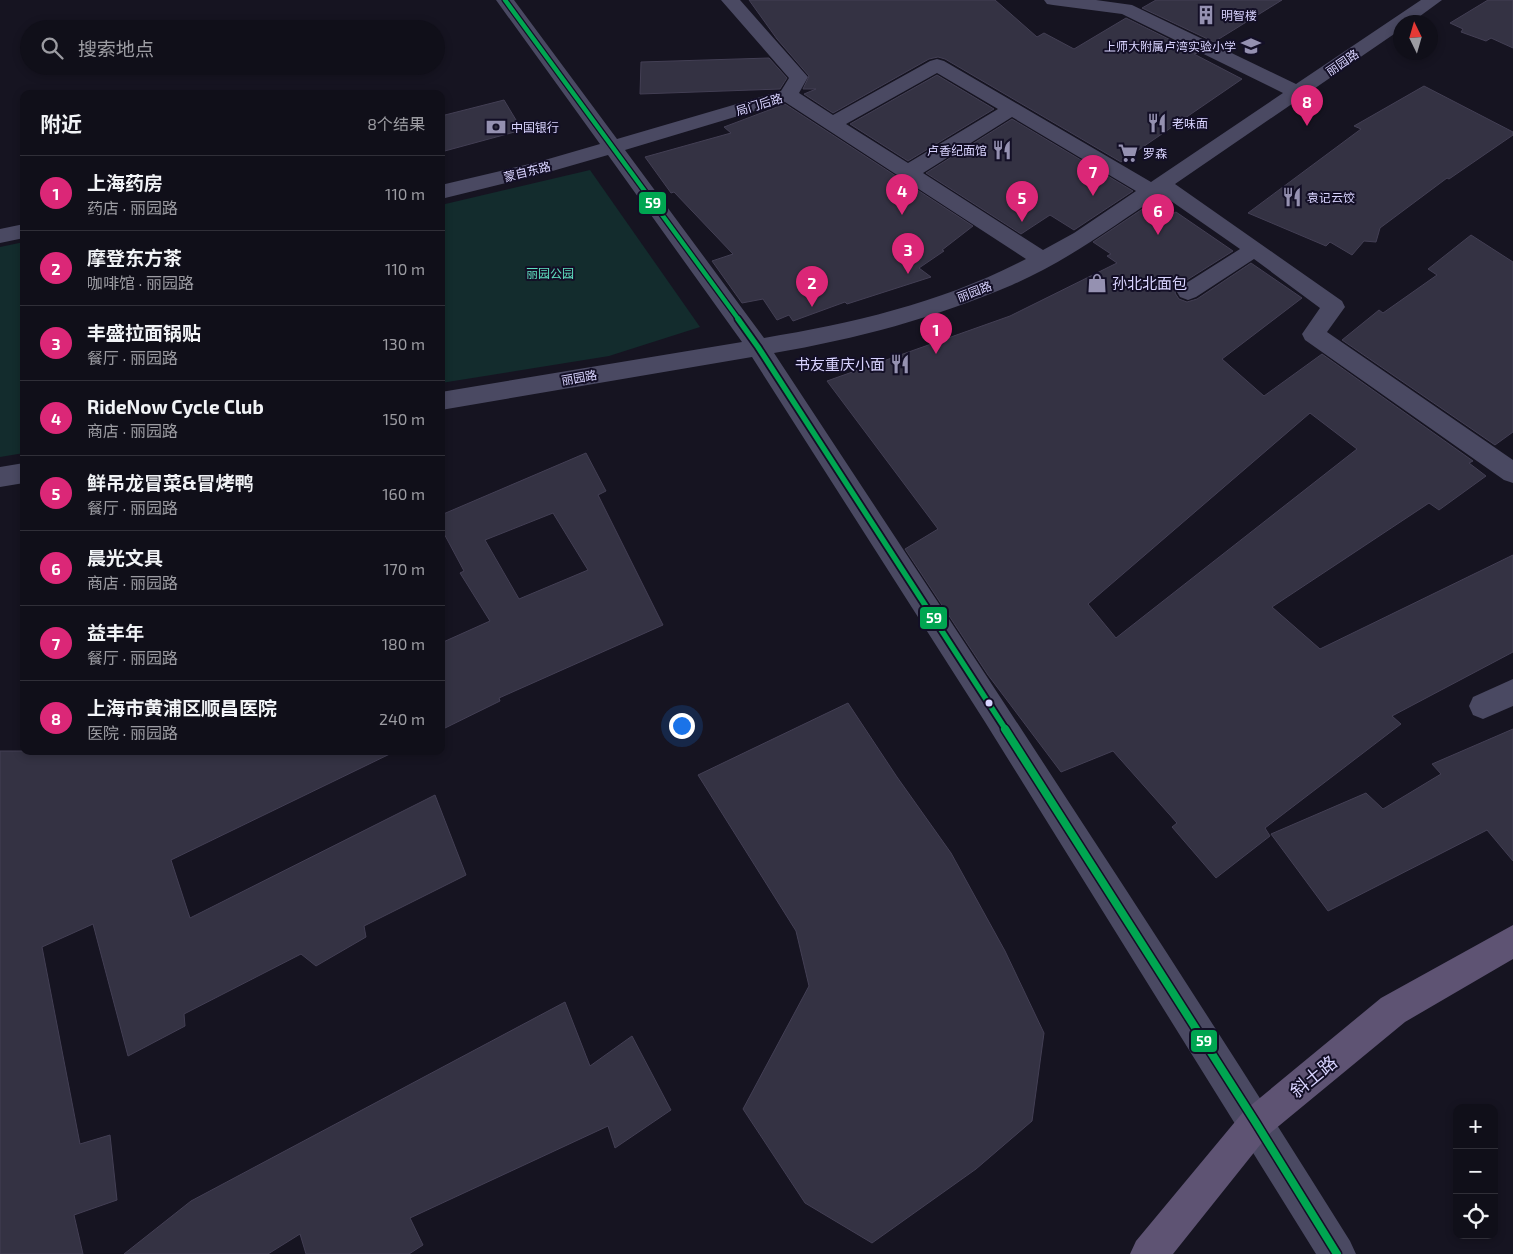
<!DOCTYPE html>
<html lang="zh">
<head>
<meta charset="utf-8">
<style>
  body { margin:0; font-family:"Exo 2","Noto Sans SC",sans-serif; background:#191822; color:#f1f3f6 }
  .controls { position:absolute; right:15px; bottom:15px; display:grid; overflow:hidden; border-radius:10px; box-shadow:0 2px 8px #0003 }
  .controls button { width:45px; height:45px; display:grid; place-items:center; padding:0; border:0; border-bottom:1px solid #302f38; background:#100f19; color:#f1f3f6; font:25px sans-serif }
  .compass { position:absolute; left:1393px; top:15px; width:45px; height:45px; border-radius:50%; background:#100f19; box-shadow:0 2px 8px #0003; rotate:355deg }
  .you { position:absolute; left:681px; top:725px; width:18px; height:18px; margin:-12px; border:4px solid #fff; border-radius:50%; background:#1a73e8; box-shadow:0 0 0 8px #1a73e833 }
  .badge { display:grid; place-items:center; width:32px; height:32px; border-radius:50%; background:#db2777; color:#fff; font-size:16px; font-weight:700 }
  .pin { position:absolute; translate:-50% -41px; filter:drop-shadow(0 1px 2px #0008) }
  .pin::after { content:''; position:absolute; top:26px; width:18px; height:15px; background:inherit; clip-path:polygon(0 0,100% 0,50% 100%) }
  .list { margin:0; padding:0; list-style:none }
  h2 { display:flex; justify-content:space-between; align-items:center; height:65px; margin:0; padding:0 20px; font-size:21px }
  h2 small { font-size:16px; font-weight:400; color:#9c9ca2 }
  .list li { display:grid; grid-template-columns:32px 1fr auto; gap:15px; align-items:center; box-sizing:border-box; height:75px; padding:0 20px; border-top:1px solid #302f38 }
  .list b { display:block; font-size:19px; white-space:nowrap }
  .list p { margin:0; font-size:16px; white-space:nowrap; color:#9c9ca2 }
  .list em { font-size:16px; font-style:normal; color:#9c9ca2 }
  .icon { flex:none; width:28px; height:28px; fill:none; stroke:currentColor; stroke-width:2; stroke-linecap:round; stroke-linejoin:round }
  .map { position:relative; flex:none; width:1513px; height:1254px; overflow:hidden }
  .search { position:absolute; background:#100f19; box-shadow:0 2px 8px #0003; left:20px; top:20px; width:425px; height:55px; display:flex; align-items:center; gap:12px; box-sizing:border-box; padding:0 18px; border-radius:28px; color:#9c9ca2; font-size:19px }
  .panel { position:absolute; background:#100f19; box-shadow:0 2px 8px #0003; left:20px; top:90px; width:425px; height:665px; border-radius:10px }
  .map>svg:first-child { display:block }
  .green { fill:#132c2d }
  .building { fill:#343243; stroke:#433f54; fill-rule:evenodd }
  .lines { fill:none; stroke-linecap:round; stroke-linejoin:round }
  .minor { fill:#4a4962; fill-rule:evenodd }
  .major { fill:#5e5373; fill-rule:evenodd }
  .bus-1-far2-casing { stroke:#130f26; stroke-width:7 }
  .bus-1-far1-casing { stroke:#130f26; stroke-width:9 }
  .bus-1-casing { stroke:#130f26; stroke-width:11 }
  .bus-1-far2 { stroke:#00a651; stroke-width:4.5 }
  .bus-1-far1 { stroke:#00a651; stroke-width:5.5 }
  .bus-1 { stroke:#00a651; stroke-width:8 }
  .bus-dot { fill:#d9d4ff; stroke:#130f26; stroke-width:2 }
  .labels { text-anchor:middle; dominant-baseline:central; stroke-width:4; stroke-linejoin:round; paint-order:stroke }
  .far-poi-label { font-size:12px; fill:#d9d4ff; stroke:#130f26; text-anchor:start }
  .far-street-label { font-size:12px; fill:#d9d4ff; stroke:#130f26 }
  .far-park-label { font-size:12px; fill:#5fe0c0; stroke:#130f26 }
  .poi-label { font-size:15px; fill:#d9d4ff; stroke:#130f26; text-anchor:start }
  .near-street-label { font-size:18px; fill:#d9d4ff; stroke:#130f26 }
  .line-badge { stroke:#130f26; stroke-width:2 }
  .badge-label { font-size:14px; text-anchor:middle; font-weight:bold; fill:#fff }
</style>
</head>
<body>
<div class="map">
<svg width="1513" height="1254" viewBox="0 0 1513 1254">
  <rect width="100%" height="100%" fill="#161421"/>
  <!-- green -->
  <g class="green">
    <polygon points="590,170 700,327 609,356 441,383 441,205"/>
    <polygon points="24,242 24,453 0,457 0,247"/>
  </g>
  <!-- building -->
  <g class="building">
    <polygon points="749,0 995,0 1037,37 1044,33 1074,49 1126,18 1197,53 1194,54 1242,79 1121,162 945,59 938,57 929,59 833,113 804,94 816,89 803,89 809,76 777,39"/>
    <polygon points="1156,0 1282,0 1214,42 1142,8"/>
    <polygon points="1488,0 1513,0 1513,48 1491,38 1486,41 1461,32 1463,29 1450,23"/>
    <polygon points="769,58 787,78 780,89 640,94 641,62"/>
    <polygon points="937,75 994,109 908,161 850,124"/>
    <polygon points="1424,86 1513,132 1513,135 1449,179 1447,178 1380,228 1376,242 1364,241 1352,255 1330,242 1326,246 1248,213 1361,129 1354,126"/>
    <polygon points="504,100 522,130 441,152 441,116"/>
    <polygon points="785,104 973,226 942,250 944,251 919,268 931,277 847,304 845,302 793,321 789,315 777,320 763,299 742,303 712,261 733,254 674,192 671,193 645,157 731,133 724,127"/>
    <polygon points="1012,119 1133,191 1074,230 1050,215 1021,234 926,173"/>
    <path d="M1153 202 1172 214 1176 212 1233 251 1179 285 1175 293 1179 299 1187 302 1197 299 1251 263 1302 298 1222 359 1264 396 1322 354 1473 461 1469 463 1486 476 1439 510 1429 503 1272 607 1320 649 1513 555V652L1392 716 1401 724 1265 828 1270 836 1216 878 1172 827 1177 823 1113 751 1061 772 988 675 905 549 938 529 827 381 1010 316 1117 263 1107 256 1111 254 1093 242ZM1310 413 1357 449 1116 638 1088 604Z"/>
    <polygon points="1471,235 1513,262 1513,432 1495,445 1342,340 1379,310 1383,313 1437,275 1428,269"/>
    <path d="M586 453 606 491 598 495 663 625 499 698 500 701 441 730V643L490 621 460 573 464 571 441 528V515ZM553 513 588 570 519 599 485 540Z"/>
    <polygon points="848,703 897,777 951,853 1005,951 1044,1033 1032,1121 976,1169 872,1243 805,1203 743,1109 809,986 796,931 698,775"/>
    <polygon points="1513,729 1513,861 1487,830 1328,911 1271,834 1366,793 1383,809 1441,774 1432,764"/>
    <polygon points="0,751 396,751 171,860 190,918 435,795 466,875 364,926 366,937 316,966 301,954 184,1014 185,1026 128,1056 93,924 42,947 80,1144 110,1135 117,1200 74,1215 83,1254 0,1254"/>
    <polygon points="565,1002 590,1066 632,1036 671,1110 615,1148 608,1126 410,1218 423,1245 409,1254 306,1254 300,1234 268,1254 124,1254 191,1201"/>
  </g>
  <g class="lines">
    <!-- minor -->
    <g class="minor">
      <path d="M496 0H514L617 139 781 91 789 78 721 0H740L808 77 799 93 833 115 930 61 937 59 944 61 1151 182 1283 93 1122 14 1053 5 1047 4 1044 0H1096L1132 5 1296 84 1421 0H1442L1412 22H1400V30L1175 184 1342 301 1345 307 1327 332 1513 460V483L1504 480 1305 340 1302 334 1320 308 1254 259 1196 297 1188 300 1180 297 1177 292 1180 287 1240 249 1161 194C1113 227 1065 262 1012 285 935 318 856 339 774 353 968 648 1163 942 1350 1241L1356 1254H1316L985 722 752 357 441 410V392L742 342 608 155 542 174 441 199V185L538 162 600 144ZM937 73 998 109 908 163 846 124ZM785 102 1026 259C944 302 855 323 764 338L625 150ZM1012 117 1136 191 1074 233 1043 250 923 173Z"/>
      <polygon points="24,224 24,238 0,243 0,229"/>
      <polygon points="24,463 24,483 0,487 0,467"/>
      <polygon points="1513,679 1513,706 1483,719 1473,715 1469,706 1473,697"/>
    </g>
    <!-- major -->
    <polygon class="major" points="1513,925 1513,959 1405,1022 1268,1135 1173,1254 1130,1254 1136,1241 1244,1111 1381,998"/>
    <defs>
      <polyline id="bus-1-far2" points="505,0 739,320"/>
      <polyline id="bus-1-far1" points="738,319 758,347 1006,730"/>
      <polyline id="bus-1" points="1005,729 1256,1123 1337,1254"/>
    </defs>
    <!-- bus-1-far2 casing -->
    <use href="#bus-1-far2" class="bus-1-far2-casing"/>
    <!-- bus-1-far1 casing -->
    <use href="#bus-1-far1" class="bus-1-far1-casing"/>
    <!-- bus-1 casing -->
    <use href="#bus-1" class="bus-1-casing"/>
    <!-- bus-1-far2 -->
    <use href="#bus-1-far2" class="bus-1-far2"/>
    <!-- bus-1-far1 -->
    <use href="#bus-1-far1" class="bus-1-far1"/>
    <!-- bus-1 -->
    <use href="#bus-1" class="bus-1"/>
  </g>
  <!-- icons -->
  <defs>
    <symbol id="building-bare" viewBox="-9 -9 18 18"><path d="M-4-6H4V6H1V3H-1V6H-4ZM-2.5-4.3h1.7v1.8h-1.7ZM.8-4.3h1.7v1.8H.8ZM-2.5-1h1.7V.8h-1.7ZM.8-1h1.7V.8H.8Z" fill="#9591b1" stroke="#130f26" stroke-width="2.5" paint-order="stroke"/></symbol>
    <symbol id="school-bare" viewBox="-9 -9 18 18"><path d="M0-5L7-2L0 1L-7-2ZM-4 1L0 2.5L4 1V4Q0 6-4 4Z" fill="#9591b1" stroke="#130f26" stroke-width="2.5" paint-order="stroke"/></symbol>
    <symbol id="restaurant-bare" viewBox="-9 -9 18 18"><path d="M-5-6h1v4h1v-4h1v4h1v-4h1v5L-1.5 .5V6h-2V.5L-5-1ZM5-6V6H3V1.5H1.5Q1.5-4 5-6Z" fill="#9591b1" stroke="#130f26" stroke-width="2.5" paint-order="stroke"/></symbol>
    <symbol id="bank-bare" viewBox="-9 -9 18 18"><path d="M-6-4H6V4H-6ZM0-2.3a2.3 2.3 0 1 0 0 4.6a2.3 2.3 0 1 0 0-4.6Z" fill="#9591b1" stroke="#130f26" stroke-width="2.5" paint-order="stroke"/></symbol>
    <symbol id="supermarket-bare" viewBox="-9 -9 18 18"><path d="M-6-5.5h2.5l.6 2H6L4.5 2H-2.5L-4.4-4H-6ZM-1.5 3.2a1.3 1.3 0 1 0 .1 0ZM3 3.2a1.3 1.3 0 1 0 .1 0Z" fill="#9591b1" stroke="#130f26" stroke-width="2.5" paint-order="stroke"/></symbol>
    <symbol id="shop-bare" viewBox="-9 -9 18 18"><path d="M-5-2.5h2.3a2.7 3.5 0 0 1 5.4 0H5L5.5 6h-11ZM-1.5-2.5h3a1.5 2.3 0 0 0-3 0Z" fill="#9591b1" stroke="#130f26" stroke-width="2.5" paint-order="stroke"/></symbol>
  </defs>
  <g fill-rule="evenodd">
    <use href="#building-bare" x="1192" y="1" width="28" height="28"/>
    <use href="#school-bare" x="1237" y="32" width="28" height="28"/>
    <use href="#restaurant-bare" x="1143" y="109" width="28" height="28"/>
    <use href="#bank-bare" x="482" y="113" width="28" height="28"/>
    <use href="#restaurant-bare" x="988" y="136" width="28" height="28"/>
    <use href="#supermarket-bare" x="1114" y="139" width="28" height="28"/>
    <use href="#restaurant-bare" x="1278" y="183" width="28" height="28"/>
    <use href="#shop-bare" x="1083" y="269" width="28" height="28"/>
    <use href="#restaurant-bare" x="886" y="350" width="28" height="28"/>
  </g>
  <!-- markers -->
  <circle class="bus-dot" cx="989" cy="703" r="4.5"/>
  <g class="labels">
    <!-- far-poi labels -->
    <g class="far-poi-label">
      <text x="1221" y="15">明智楼</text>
      <text x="1236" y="46" text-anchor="end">上师大附属卢湾实验小学</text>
      <text x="1172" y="123">老味面</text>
      <text x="511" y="127">中国银行</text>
      <text x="987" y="150" text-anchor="end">卢香纪面馆</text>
      <text x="1143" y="153">罗森</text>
      <text x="1307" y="197">袁记云饺</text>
    </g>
    <!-- far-street labels -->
    <g class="far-street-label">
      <text transform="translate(1342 62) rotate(-34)">丽园路</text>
      <text transform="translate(759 104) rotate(-17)">局门后路</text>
      <text transform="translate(527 171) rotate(-14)">蒙自东路</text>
      <text transform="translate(974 291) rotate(-21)">丽园路</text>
      <text transform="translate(579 377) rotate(-10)">丽园路</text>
    </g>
    <!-- far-park labels -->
    <g class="far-park-label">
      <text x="550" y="273">丽园公园</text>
    </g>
    <!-- poi labels -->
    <g class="poi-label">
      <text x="1112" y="283">孙北北面包</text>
      <text x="885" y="364" text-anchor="end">书友重庆小面</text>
    </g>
    <!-- near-street labels -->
    <g class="near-street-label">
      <text transform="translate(1313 1076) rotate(-39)">斜土路</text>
    </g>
  </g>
  <g class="line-badge">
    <rect x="638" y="191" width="29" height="24" rx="5" fill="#00a651"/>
    <rect x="919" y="606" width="29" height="24" rx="5" fill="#00a651"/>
    <rect x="1190" y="1029" width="28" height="24" rx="5" fill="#00a651"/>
  </g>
  <g class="badge-label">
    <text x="653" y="208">59</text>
    <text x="934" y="623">59</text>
    <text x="1204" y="1046">59</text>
  </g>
</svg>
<div class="controls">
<button>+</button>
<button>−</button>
<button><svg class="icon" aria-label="locate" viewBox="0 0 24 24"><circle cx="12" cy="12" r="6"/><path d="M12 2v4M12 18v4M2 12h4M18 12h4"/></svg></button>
</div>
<svg class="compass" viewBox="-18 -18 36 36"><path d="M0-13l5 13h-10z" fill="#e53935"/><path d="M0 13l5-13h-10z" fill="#9c9ca2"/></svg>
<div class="you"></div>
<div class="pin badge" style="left:936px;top:354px">1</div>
<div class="pin badge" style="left:812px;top:307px">2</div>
<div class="pin badge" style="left:908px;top:274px">3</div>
<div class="pin badge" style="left:902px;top:215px">4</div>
<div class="pin badge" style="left:1022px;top:222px">5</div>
<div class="pin badge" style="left:1158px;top:235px">6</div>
<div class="pin badge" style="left:1093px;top:196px">7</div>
<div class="pin badge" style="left:1307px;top:126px">8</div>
<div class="search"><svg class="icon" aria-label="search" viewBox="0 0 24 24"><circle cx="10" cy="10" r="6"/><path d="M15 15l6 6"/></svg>搜索地点</div>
<section class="panel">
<h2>附近<small>8个结果</small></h2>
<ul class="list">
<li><span class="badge">1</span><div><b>上海药房</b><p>药店 · 丽园路</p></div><em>110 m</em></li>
<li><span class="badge">2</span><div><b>摩登东方茶</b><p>咖啡馆 · 丽园路</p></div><em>110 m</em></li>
<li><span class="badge">3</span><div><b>丰盛拉面锅贴</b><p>餐厅 · 丽园路</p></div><em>130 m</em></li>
<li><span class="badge">4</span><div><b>RideNow Cycle Club</b><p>商店 · 丽园路</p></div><em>150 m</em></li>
<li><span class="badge">5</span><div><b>鲜吊龙冒菜&amp;冒烤鸭</b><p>餐厅 · 丽园路</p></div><em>160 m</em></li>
<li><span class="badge">6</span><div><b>晨光文具</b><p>商店 · 丽园路</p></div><em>170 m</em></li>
<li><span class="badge">7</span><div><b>益丰年</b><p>餐厅 · 丽园路</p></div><em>180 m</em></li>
<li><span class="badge">8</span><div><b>上海市黄浦区顺昌医院</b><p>医院 · 丽园路</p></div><em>240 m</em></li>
</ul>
</section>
</div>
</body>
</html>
